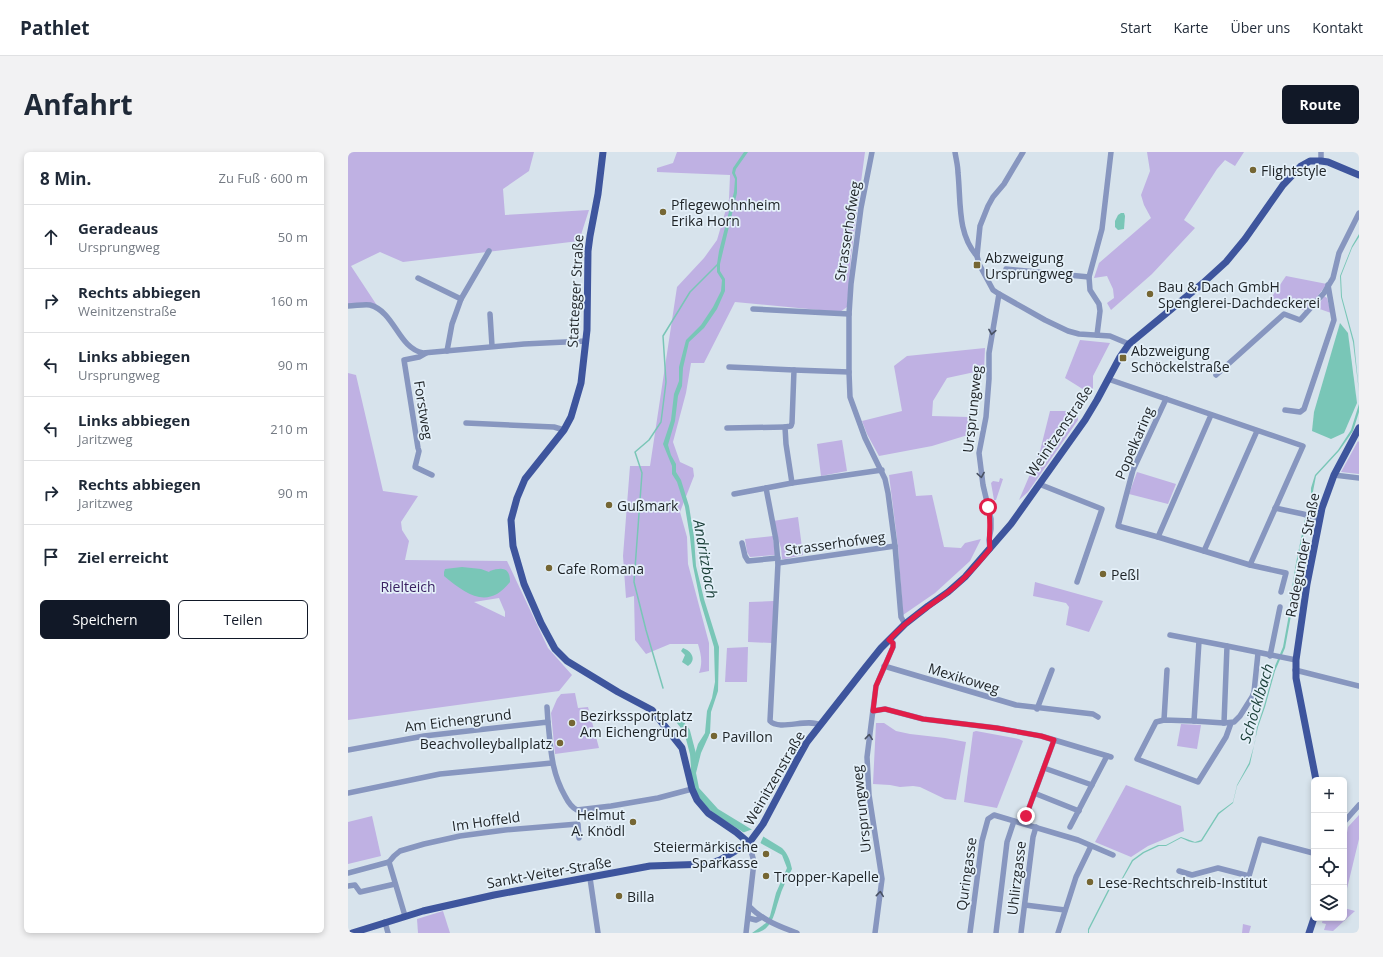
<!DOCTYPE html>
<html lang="de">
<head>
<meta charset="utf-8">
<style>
  body { margin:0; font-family:"Open Sans",sans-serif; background:#f2f2f3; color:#1f2937 }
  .controls { position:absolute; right:12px; bottom:12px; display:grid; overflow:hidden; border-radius:6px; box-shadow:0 2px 6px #0003 }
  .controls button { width:36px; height:36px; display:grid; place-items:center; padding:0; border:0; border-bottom:1px solid #e0e1e3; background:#fff; color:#1f2937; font:20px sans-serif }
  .stop { position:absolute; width:12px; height:12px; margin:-9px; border:3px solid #e11d48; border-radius:50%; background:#fff }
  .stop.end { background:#e11d48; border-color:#fff; box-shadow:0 1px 4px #0008 }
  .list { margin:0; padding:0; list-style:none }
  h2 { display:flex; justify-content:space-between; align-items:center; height:52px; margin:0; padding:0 16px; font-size:17px }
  h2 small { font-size:13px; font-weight:400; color:#747a83 }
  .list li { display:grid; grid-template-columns:26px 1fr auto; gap:12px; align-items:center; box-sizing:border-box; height:64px; padding:0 16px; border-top:1px solid #e0e1e3 }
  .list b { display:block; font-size:15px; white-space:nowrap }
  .list p { margin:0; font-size:13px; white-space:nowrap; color:#747a83 }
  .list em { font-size:13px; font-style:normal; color:#747a83 }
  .actions { display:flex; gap:8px; padding:12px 16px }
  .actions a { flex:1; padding:9px 0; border:1px solid #111827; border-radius:6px; text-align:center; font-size:14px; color:#111827 }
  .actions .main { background:#111827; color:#fff }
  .icon { flex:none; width:22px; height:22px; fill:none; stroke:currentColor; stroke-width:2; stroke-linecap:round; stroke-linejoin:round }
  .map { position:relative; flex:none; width:1011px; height:781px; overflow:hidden; border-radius:6px }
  header { display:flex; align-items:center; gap:24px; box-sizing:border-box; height:56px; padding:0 20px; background:#fff; border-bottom:1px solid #e0e1e3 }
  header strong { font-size:19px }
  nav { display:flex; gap:22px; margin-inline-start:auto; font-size:14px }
  .intro { display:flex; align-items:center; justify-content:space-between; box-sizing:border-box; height:96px; padding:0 24px }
  h1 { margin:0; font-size:28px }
  .button { padding:10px 18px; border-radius:6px; background:#111827; color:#fff; font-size:14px; font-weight:700 }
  main { display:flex; gap:24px; padding:0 24px }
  aside { flex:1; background:#fff; border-radius:6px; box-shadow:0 2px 6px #0003 }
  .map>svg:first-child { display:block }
  .green { fill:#bfb1e3; fill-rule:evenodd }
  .water { fill:#79c6b7 }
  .pier { fill:#d7e3ec }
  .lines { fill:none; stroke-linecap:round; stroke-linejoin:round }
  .stream { stroke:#79c6b7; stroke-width:1.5 }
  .canal { stroke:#79c6b7; stroke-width:6 }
  .minor { stroke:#8796bf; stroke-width:5.5 }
  .major { stroke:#3e559d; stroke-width:7 }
  .oneway { stroke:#485163 }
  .route { stroke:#e11d48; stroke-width:5 }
  .poi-dot { fill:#756633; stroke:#e4f0f9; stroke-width:1.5 }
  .labels { text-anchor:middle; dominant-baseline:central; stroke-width:3.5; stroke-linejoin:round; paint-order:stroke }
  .poi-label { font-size:14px; fill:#1e2326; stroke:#e4f0f9; text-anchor:start }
  .street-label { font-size:14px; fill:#1e2326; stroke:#e4f0f9 }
  .park-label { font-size:14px; fill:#3a2162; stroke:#e4f0f9 }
  .water-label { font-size:15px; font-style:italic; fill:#193e37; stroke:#e4f0f9 }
</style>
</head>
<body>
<header>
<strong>Pathlet</strong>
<nav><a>Start</a><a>Karte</a><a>Über uns</a><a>Kontakt</a></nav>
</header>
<div class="intro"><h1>Anfahrt</h1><a class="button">Route</a></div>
<main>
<aside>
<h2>8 Min.<small>Zu Fuß · 600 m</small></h2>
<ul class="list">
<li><svg class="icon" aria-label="ahead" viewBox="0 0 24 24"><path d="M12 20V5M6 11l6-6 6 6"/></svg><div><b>Geradeaus</b><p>Ursprungweg</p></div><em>50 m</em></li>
<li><svg class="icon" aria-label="right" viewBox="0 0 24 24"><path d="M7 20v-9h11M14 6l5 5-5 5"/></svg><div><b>Rechts abbiegen</b><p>Weinitzenstraße</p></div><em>160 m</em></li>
<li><svg class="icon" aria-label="left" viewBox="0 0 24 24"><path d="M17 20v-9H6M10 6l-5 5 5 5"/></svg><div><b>Links abbiegen</b><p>Ursprungweg</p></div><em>90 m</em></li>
<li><svg class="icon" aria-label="left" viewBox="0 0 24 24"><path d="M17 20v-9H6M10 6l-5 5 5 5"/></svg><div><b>Links abbiegen</b><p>Jaritzweg</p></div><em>210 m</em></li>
<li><svg class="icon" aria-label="right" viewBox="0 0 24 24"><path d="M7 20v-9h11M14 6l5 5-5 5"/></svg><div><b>Rechts abbiegen</b><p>Jaritzweg</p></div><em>90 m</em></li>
<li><svg class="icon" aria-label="arrive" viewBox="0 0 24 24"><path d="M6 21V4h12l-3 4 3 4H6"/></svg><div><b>Ziel erreicht</b></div></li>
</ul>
<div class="actions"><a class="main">Speichern</a><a>Teilen</a></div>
</aside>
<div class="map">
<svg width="1011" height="781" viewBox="0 0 1011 781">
  <rect width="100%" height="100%" fill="#d7e3ec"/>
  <!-- green -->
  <g class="green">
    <polygon points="0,0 186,0 181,19 155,37 157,63 241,58 231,89 55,110 32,100 3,114 30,155 0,153"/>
    <path d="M329 0H517L503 105 499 155 492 160 387 150 356 211H343L338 241 325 290 332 310 345 316 346 324 332 360 339 385 340 412 361 491V519L351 521C355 511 353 502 350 492H322L298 502 287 488 286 444 278 446 275 404 282 314H302L329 135 356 106 369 88 381 47 382 23 309 20V16L325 11Z"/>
    <polygon points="799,0 896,0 887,14 877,8 869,17 836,68 847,76 804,122 763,158 759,151 766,146 765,137 759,124 746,126 751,111 803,66 796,53 793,43 802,19"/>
    <polygon points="938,124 979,132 958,159 923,146"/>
    <polygon points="976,144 979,146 983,161 969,156"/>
    <polygon points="732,188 762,191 745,224 745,236 741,241 717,226"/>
    <polygon points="637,196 636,218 599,226 585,249 584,264 621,265 623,282 584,294 531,304 519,282 514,269 554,259 546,214 559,204"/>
    <path d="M0 221 8 223 35 339 70 344 53 370 54 378 61 389 57 408 159 409 200 496 224 523 211 539 0 568ZM151 446 157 460V465L126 450Z"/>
    <polygon points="702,259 729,259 730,268 680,340 671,348 692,299"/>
    <polygon points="494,288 499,319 473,324 469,292"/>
    <polygon points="1010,289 1011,290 1011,322 993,320"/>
    <polygon points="564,319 568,344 584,343 596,395 613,396 617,391 633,387 622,409 587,441 555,463 550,395 541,323"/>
    <polygon points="789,320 828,332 820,352 781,342"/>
    <polygon points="652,326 655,327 648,348 646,348 643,331 645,329 651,330"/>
    <polygon points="450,365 455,403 437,407 434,407 433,396 425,369"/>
    <polygon points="425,384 427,403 402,405 399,400 397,387"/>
    <polygon points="687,430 755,449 741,480 718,473 721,455 718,451 685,444"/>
    <polygon points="426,449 424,491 400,490 401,450"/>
    <polygon points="400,495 399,530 377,530 379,496"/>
    <polygon points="227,541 230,556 240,555 251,596 207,602 203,561 209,547 213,542"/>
    <polygon points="528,571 536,571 548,579 562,582 597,586 618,590 608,648 597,647 572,635 565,634 552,635 542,633 525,632"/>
    <polygon points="833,572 853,573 849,597 829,594"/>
    <polygon points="628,579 671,587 675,589 649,656 616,650 625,580"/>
    <polygon points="778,633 833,654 836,679 800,694 783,705 747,690"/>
    <polygon points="1011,663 1011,687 996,749 996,686 998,686 1000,675"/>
    <polygon points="24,664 33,704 0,712 0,670"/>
    <polygon points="996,756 1007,759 985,779 976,778 978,772 974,771 975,766 996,766"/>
    <polygon points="95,759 102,781 70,781 69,767"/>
    <polygon points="895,772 903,774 901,781 894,781"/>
  </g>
  <!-- water -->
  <g class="water">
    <path d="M396 0H400L388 17 387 21 389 26V41L372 112V119L377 127V139L369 157 356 176 341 190 335 216 334 234 330 244 327 269 320 293 323 303 328 312V320L333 328 341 354 346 385 348 414 356 447 371 495 370 539 363 560 362 581 353 601 348 621 351 636 370 657 434 696C440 702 442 708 444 717 439 727 434 736 431 747 426 762 424 781 404 781L418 771 422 764 428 741 439 716 434 703 414 692 368 663 360 656 351 646 346 636 343 622V615L350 592 357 581 359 559 364 546 367 530 366 495 352 448 345 414 342 385 337 355 329 330 324 322V314L315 292 323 268 326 242 331 229V215L338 188 353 173 365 155 373 139 374 128 369 120V112L371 99 386 40 387 27 384 21 385 16Z"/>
    <polygon points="773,61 776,61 777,64 776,77 770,78 767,75 767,69 770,63"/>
    <polygon points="1011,82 1011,85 1004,96 993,124 994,145 1006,189 1011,240 1005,190 993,145 992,124 1004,94"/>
    <polygon points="992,171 1000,181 1009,251 996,281 983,287 964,279 966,260"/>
    <path d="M1011 252V260L1005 279 991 299 968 324 961 360 949 411 943 448 944 458 937 496 927 519 917 555 910 575 902 612 889 634 885 651 871 662 854 689C847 693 840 689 833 686L818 694H811L796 701 785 709 773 730 762 737 741 778V781H740V777L761 736 773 728 784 708 795 700 810 693H818L833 685 847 690 853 688 870 661 885 650 889 633 901 611 907 590 909 575 916 554 927 514 935 495 942 457V448L948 411 957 367 963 349V336L967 323 990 298 1003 278Z"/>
    <path d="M114 415 133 417 141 420 142 419C154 415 162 415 162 430 140 458 119 443 96 424V420L97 417Z"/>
    <path d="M335 496C344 499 349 508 340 514L334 510 337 503 333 499Z"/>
  </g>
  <!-- pier -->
  <polygon class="pier" points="405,677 416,683 412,692 394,681"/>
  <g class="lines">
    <!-- stream -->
    <polyline class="stream" points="315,536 298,478 286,430 294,321 287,300 301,288 313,270 318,230 315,184 342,140 370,112"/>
    <!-- canal -->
    <polyline class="canal" points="328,565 339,579 345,602 346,615"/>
    <!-- minor -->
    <g class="minor">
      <polyline points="524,0 513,56 503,132 501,162 501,220 502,245 517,286 537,327 540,341 547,394"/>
      <path d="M607 0C608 7 610 14 610 21 613 49 609 82 629 104"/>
      <polyline points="675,0 656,32 645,45 640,54 632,74 629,104 631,112 645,138 651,142 697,168 720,179 731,182 762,184 781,192"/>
      <polyline points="973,9 973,0"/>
      <polyline points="658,117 741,125"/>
      <polyline points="70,126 113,147 104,172 99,199"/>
      <polyline points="113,147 141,99"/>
      <path d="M0 154C7 154 16 152 22 153 47 160 50 196 75 201L176 192 238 189"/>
      <polyline points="405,157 501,162"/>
      <polyline points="142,162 144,194"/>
      <polyline points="749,183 752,159 751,152 742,138 741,125 754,77 763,0"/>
      <polyline points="78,201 71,205 56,208 70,296 71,299 67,315 84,323"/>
      <polyline points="381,215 446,218 444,271 443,274 437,275 438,292 444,331"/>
      <polyline points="446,218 501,220"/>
      <polyline points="868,223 936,162 952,168 976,141 985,126 991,101 1011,61"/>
      <polyline points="760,227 955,294 902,413 810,385 863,263"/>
      <polyline points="937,258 952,260 956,257 986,168 980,133"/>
      <polyline points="118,271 206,275 216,278"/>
      <polyline points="379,276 437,275"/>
      <polyline points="986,323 1011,326"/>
      <polyline points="691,332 754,357 729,430"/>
      <polyline points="418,336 444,331 534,318"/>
      <path d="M386 342 418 336 428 388 430 411 422 569C431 579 460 566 472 573"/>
      <polyline points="927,356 955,362 972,367"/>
      <polyline points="810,385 770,374 785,318 818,247"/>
      <polyline points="394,391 397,404 400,409 430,406"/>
      <polyline points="642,397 641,388 643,377 643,367 635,333 631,301 638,265 641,227 641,201 651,142"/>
      <polyline points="856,399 909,279"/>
      <polyline points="430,411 547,394 553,465 557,472"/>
      <polyline points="902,413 938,421 933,440"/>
      <polyline points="822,483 879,494 876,571"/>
      <polyline points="851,489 846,569 816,568 808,570 789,607 850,630 878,585 883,571"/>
      <polyline points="879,494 948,508"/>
      <polyline points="922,504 932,455"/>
      <polyline points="536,514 668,553 745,562 750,565"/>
      <polyline points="947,518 1011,534"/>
      <polyline points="199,555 200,570"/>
      <polyline points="689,557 704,518"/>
      <polyline points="525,559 537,557 575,567 649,576 693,584 763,605"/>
      <polyline points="816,568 819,518"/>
      <polyline points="846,569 876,571 886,570 892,564 904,545 906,540 910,501"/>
      <path d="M0 598 76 584 200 570C203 598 203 619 217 644 220 650 223 655 229 658L263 654 310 646 344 637"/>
      <polyline points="696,616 744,633"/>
      <polyline points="0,641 92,622 204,611"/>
      <polyline points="686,641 731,659"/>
      <polyline points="678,664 706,588"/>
      <polyline points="996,670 1011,653"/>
      <polyline points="722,675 759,604"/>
      <polyline points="831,719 844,723 870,716 901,724 912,687 965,701"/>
      <polyline points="0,721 41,710"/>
      <polyline points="242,726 250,781"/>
      <polyline points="0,734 7,733 12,740 47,732"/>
      <polyline points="677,753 717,758"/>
      <path d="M402 755C414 768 433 775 449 781"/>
      <polyline points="57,764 41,710 46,704 52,699 76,692 112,684 157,678 230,672 231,686"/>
      <polyline points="400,766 408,768 414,765"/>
      <polyline points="37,770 40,781"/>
      <polyline points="398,781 406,710 401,691"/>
      <polyline points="527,781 534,727 521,643 519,605 528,534 545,495 545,491 541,488"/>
      <polyline points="622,781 634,689 640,667 646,663 730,688 765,703"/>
      <polyline points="648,781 659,690 666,669"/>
      <polyline points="673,781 685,685 688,675"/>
      <polyline points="710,781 728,725 743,694"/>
    </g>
    <!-- major -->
    <g class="major">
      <polyline points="255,0 250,42 242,84 240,99 239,178 233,231 223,265 216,278 177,327 169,346 163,368 165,394 176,432 193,471 207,497 219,509 270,540 304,558 334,596 344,637 349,648 360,661 388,680 401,691"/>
      <polyline points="968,628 948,526 948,508 959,432 974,356 986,323 1011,276"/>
      <polyline points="4,781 75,759 146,743 302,714 360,712 372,708 401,691 415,672 449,608 459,590 517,516 533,496 557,472 580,454 600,440 617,425 663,372 737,268 749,248 772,205 781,192 855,131 878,110 897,87 935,33 953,14 962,9 973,9 980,10 1011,23"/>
      <polyline points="961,781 966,766"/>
    </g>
  </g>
  <!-- one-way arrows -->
  <defs><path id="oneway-chevron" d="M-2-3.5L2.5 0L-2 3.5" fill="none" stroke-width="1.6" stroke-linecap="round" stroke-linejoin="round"/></defs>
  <g class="oneway">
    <use href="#oneway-chevron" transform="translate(644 180) rotate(100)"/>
    <use href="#oneway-chevron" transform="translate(633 323) rotate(81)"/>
    <use href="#oneway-chevron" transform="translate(521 585) rotate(-84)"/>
    <use href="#oneway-chevron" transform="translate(532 742) rotate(-84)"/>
  </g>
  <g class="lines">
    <!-- route -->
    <path class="route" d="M640 355C644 371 640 382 642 397 629 413 615 429 599 441 579 456 558 469 541 488L545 491V495L528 534 525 559 537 557 575 567 649 576 693 584 706 588 678 664"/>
  </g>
  <!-- markers -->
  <g class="poi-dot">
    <circle cx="905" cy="18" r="4"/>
    <circle cx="315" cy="60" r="4"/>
    <rect x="625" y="109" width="8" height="8" rx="2"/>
    <circle cx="802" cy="142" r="4"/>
    <rect x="771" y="202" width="8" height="8" rx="2"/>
    <circle cx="261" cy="353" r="4"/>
    <circle cx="201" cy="416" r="4"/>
    <circle cx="755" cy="422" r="4"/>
    <circle cx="224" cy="571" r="4"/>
    <circle cx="366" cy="584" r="4"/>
    <circle cx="212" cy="591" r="4"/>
    <circle cx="285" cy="670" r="4"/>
    <circle cx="418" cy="702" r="4"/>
    <circle cx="418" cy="724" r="4"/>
    <circle cx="742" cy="730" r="4"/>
    <circle cx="271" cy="744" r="4"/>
  </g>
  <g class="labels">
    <!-- poi labels -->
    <g class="poi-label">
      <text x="913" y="18">Flightstyle</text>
      <text x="323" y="52">Pflegewohnheim<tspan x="323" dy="16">Erika Horn</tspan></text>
      <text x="637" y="105">Abzweigung<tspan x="637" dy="16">Ursprungweg</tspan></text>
      <text x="810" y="134">Bau &amp; Dach GmbH<tspan x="810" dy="16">Spenglerei-Dachdeckerei</tspan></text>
      <text x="783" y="198">Abzweigung<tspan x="783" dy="16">Schöckelstraße</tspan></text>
      <text x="269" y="353">Gußmark</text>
      <text x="209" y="416">Cafe Romana</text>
      <text x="763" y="422">Peßl</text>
      <text x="232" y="563">Bezirkssportplatz<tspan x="232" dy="16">Am Eichengrund</tspan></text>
      <text x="374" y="584">Pavillon</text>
      <text x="204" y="591" text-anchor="end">Beachvolleyballplatz</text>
      <text x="277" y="662" text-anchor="end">Helmut<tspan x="277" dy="16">A. Knödl</tspan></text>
      <text x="410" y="694" text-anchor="end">Steiermärkische<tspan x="410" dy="16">Sparkasse</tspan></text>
      <text x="426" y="724">Tropper-Kapelle</text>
      <text x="750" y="730">Lese-Rechtschreib-Institut</text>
      <text x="279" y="744">Billa</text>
    </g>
    <!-- street labels -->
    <g class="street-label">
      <text transform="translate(499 79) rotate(-81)">Strasserhofweg</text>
      <text transform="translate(227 139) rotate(-87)">Stattegger Straße</text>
      <text transform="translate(624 257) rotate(-84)">Ursprungweg</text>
      <text transform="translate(76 258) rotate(81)">Forstweg</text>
      <text transform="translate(711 279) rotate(-56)">Weinitzenstraße</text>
      <text transform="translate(786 291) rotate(-67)">Popelkaring</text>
      <text transform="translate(487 391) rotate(-8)">Strasserhofweg</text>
      <text transform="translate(954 403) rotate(-79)">Radegunder Straße</text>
      <text transform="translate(616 526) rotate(17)">Mexikoweg</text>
      <text transform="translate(110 568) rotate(-7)">Am Eichengrund</text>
      <text transform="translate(426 626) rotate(-60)">Weinitzenstraße</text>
      <text transform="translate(513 657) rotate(-96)">Ursprungweg</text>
      <text transform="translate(138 669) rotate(-8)">Im Hoffeld</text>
      <text transform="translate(201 720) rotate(-10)">Sankt-Veiter-Straße</text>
      <text transform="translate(618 722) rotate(-82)">Quringasse</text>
      <text transform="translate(668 726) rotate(-83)">Uhlirzgasse</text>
    </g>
    <!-- park labels -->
    <g class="park-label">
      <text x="60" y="434">Rielteich</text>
    </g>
    <!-- water labels -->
    <g class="water-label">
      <text transform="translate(358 407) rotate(80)">Andritzbach</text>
      <text transform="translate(908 551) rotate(-73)">Schöcklbach</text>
    </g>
  </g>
</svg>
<div class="controls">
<button>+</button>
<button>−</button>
<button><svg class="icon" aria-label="locate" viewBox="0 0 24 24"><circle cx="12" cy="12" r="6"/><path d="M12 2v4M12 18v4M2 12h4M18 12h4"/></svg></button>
<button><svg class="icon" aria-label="layers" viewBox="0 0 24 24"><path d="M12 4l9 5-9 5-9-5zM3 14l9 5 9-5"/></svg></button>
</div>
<div class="stop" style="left:640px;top:355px"></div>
<div class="stop end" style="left:678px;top:664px"></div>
</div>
</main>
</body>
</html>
